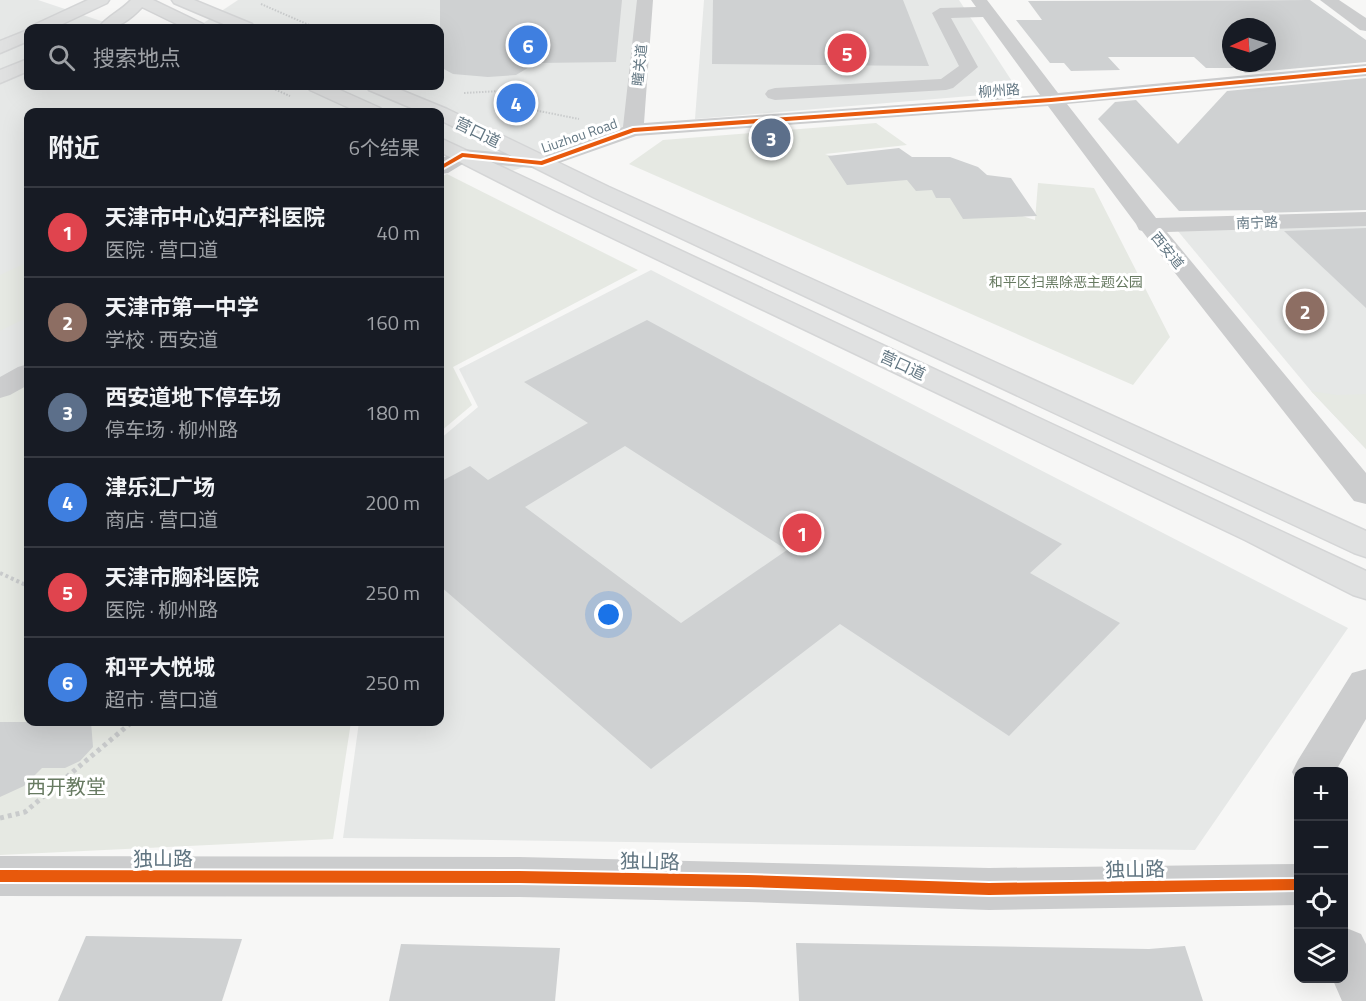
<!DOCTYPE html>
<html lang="zh">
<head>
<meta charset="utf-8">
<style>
  body { margin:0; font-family:"Titillium Web","Noto Sans SC",sans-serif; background:#20242c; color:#f1f3f6 }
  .controls { position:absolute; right:18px; bottom:18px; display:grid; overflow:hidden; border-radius:12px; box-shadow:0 6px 24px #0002 }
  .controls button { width:54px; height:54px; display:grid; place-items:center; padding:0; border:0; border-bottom:2px solid #363941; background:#171b24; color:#f1f3f6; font:30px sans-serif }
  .compass { position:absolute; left:1222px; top:18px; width:54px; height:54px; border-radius:50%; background:#171b24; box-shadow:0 6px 24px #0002; rotate:266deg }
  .you { position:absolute; left:609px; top:615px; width:21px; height:21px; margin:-15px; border:4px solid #fff; border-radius:50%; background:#1a73e8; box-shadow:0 0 0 9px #1a73e833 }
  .badge { display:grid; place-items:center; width:39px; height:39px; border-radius:50%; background:#ea580c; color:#fff; font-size:20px; font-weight:700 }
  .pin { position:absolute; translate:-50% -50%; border:3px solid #fff; box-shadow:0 2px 6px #0006 }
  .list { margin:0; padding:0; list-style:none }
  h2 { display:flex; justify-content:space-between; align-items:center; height:78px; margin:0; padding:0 24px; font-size:26px }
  h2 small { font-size:20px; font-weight:400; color:#9ea1a6 }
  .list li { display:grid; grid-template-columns:39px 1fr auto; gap:18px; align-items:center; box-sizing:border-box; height:90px; padding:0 24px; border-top:2px solid #363941 }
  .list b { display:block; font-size:22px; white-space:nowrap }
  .list p { margin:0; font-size:20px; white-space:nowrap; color:#9ea1a6 }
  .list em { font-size:20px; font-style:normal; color:#9ea1a6 }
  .icon { flex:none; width:33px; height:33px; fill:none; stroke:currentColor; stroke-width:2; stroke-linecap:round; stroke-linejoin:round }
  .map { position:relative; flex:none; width:1366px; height:1001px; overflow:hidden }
  .search { position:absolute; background:#171b24; box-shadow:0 6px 24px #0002; left:24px; top:24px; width:420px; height:66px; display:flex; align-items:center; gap:15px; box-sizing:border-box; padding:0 21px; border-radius:12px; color:#9ea1a6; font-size:22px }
  .panel { position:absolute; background:#171b24; box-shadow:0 6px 24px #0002; left:24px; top:108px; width:420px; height:618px; border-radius:12px }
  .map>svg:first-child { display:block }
  .built { fill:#e6e8e7 }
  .green { fill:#e6e9e3 }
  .building { fill:#cfd1d2; fill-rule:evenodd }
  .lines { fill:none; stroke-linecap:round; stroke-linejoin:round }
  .major-casing { stroke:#d4d5d6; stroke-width:3 }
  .path-far2 { stroke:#c9cbcc; stroke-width:2; stroke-dasharray:1.5 1.5; stroke-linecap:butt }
  .path-far1 { stroke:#c9cbcc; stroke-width:4; stroke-dasharray:3 3; stroke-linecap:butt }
  .path { stroke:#c9cbcc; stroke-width:5; stroke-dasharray:4 4; stroke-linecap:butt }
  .minor { fill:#cccdce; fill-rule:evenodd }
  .major { fill:#e0e1e1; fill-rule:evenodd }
  .cycleway-casing { stroke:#fff; stroke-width:4 }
  .cycleway { fill:#e8590c; fill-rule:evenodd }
  .labels { text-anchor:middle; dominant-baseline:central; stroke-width:6; stroke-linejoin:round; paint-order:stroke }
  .far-street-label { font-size:14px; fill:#627682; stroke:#fff }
  .far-park-label { font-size:14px; fill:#677a61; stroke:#fff }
  .street-label { font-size:16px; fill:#627682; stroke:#fff }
  .near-park-label { font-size:20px; fill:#677a61; stroke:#fff }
  .near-street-label { font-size:20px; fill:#627682; stroke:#fff }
</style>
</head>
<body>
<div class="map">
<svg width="1366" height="1001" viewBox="0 0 1366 1001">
  <rect width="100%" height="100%" fill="#f7f7f6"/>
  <!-- built -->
  <g class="built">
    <polygon points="0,0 38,0 122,28 28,28 28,86 440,86 440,28 196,28 238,0 647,0 639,128 512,171 440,137 440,112 389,112 382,109 371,112 28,112 28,365 0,380"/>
    <polygon points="704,0 959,0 1019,92 695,119"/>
    <polygon points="1366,225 1366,449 1311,391 1177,230"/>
    <polygon points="651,270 1348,628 1195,850 343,838 359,722 440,722 440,439 478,407 459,369"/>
  </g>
  <!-- green -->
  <g class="green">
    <polygon points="876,123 907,145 825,154 1035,220 1038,183 1094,188 1170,337 1133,385 629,164 663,140"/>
    <polygon points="447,174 638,270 453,367 472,405 440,432 440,177"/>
    <polygon points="28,262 28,317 0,331 0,275"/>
    <polygon points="28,380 28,722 351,722 333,839 0,855 0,397"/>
    <polygon points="1311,391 1337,395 1366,394 1366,449"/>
  </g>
  <!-- building -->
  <g class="building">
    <polygon points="440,0 622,0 616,62 536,63 516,75 488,77 453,74 440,67"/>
    <polygon points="713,0 903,0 929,66 712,64"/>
    <path d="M1310 0 1366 40V62L1244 73 1249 68H1206L1194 57H1108L1120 70 1071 71 1064 63H1050L1016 20H1042L1028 1ZM1231 27H1267V63H1231Z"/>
    <polygon points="1366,78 1366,210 1264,213 1262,210 1179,211 1098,119 1115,102 1136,100 1178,144 1227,91"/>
    <polygon points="899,148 912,157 950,157 978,167 987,175 1011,178 1037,216 963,219 950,198 936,198 932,190 916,191 907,180 847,185 828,156"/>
    <polygon points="1366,228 1366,308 1284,231"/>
    <path d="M647 320 1062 544 1030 573 1120 623 1009 736 840 624 651 769 440 586V482L470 466 488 480 588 423 524 382ZM625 446 787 550 681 623 525 507Z"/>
    <polygon points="0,722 91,722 93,747 80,761 65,768 42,768 24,786 0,797"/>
    <polygon points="86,936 242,939 222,1001 58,1001"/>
    <polygon points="796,943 1149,949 1185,946 1203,1001 799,1001"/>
    <polygon points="401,944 560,948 555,1001 389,1001"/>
  </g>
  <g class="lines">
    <defs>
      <g id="major">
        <polygon points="88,0 109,0 107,3 54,28 34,28 36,24"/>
        <path d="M131 0H153L203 24 205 28H185L142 7C130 20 119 28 101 28L100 26C108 16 122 10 131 0Z"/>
        <polygon points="172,0 194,0 252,24 254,28 233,28 174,3"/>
        <polygon points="28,30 28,41 0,53 0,41"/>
        <polygon points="28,59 28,71 0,83 0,70"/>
        <polygon points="308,86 331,86 380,108 383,112 358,112 310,90"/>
        <polygon points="367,86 391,86 447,109 609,187 1366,531 1366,557 1354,553 593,197 440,120 440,112 421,112 369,90"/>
        <polygon points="440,138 1366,571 1366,599 1353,595 1245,540 556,211 440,152"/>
      </g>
    </defs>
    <!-- major casing -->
    <use href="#major" class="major-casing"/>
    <!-- path-far2 -->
    <g class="path-far2">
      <polyline points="261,4 316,28"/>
      <polyline points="267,86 290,96"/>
      <polyline points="464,93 518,90 529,109 579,119"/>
    </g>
    <!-- path-far1 -->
    <polyline class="path-far1" points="0,573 28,586"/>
    <!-- path -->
    <polyline class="path" points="0,818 25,812 132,722"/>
    <!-- minor -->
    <g class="minor">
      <polygon points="637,0 653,0 644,123 1040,95 983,17 951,18 978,67 953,88 946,90 775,100 768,98 765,94 768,90 775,88 941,79 959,66 932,13 940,8 976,7 971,0 987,0 1058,93 1366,64 1366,76 1067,104 1156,218 1366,212 1366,226 1167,232 1366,473 1366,504 1354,501 1142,231 1139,230 1136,224 1048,106 636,136 542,169 466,162 448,173 440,174 440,159 462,149 540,156 623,127"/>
      <polygon points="1320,0 1339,0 1366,18 1366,31 1360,30"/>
      <polygon points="28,364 28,385 10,395 0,398 0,377 18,367"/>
      <polygon points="1366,669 1366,719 1335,772 1298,772 1298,784 1292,772 1298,760 1352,673"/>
      <polygon points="0,856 519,857 989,868 1298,864 1298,905 989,910 748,902 519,897 0,896"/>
      <polygon points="1344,927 1361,934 1366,944 1366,1001 1342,1001 1332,978 1344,978"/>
    </g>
    <!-- major -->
    <use href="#major" class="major"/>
    <defs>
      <g id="cycleway">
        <polygon points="1366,68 1366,72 1051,102 634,132 542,165 463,157 440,170 440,166 462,153 541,161 633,128 1051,98"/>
        <polygon points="0,870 519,871 748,875 989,883 1298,879 1298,890 989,895 748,887 519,883 0,882"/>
      </g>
    </defs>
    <!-- cycleway casing -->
    <use href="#cycleway" class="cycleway-casing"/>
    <!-- cycleway -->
    <use href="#cycleway" class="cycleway"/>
  </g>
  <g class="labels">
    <!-- far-street labels -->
    <g class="far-street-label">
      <text transform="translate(639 65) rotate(-84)">瞳关道</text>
      <text transform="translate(999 90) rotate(-4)">柳州路</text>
      <text transform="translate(579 135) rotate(-19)">Liuzhou Road</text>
      <text transform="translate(1257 222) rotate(-2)">南宁路</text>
      <text transform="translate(1168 250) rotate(51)">西安道</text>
    </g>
    <!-- far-park labels -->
    <g class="far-park-label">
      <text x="1066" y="281">和平区扫黑除恶主题公园</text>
    </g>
    <!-- street labels -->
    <g class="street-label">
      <text transform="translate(478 132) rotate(26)">营口道</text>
      <text transform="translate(903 365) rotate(25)">营口道</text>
    </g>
    <!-- near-park labels -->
    <g class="near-park-label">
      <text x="66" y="786">西开教堂</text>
    </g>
    <!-- near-street labels -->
    <g class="near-street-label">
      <text x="163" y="858">独山路</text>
      <text transform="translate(650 861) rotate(1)">独山路</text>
      <text transform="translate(1135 869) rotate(-1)">独山路</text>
    </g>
  </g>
</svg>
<div class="controls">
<button>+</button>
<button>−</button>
<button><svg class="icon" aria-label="locate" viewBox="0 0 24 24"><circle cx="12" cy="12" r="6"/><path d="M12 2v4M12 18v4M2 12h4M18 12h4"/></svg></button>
<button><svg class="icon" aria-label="layers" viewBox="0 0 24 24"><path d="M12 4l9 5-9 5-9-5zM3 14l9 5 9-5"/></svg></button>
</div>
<svg class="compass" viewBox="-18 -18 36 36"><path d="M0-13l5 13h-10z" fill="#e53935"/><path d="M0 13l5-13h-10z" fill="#9ea1a6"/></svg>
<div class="you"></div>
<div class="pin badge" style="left:802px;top:533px;background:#e0444e">1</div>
<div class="pin badge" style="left:1305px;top:311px;background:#8d6e63">2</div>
<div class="pin badge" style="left:771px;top:138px;background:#5c6f8a">3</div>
<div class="pin badge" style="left:516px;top:103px;background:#3f7fe0">4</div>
<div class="pin badge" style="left:847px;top:53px;background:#e0444e">5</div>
<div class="pin badge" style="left:528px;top:45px;background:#3f7fe0">6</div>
<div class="search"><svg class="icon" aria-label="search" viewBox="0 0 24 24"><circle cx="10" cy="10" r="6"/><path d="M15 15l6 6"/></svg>搜索地点</div>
<section class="panel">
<h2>附近<small>6个结果</small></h2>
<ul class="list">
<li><span class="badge" style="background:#e0444e">1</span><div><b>天津市中心妇产科医院</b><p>医院 · 营口道</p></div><em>40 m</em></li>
<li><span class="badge" style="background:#8d6e63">2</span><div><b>天津市第一中学</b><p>学校 · 西安道</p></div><em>160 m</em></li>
<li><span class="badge" style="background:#5c6f8a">3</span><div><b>西安道地下停车场</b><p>停车场 · 柳州路</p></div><em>180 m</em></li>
<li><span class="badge" style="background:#3f7fe0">4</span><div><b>津乐汇广场</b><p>商店 · 营口道</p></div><em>200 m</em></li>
<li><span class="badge" style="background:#e0444e">5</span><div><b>天津市胸科医院</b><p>医院 · 柳州路</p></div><em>250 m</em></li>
<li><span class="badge" style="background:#3f7fe0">6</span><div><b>和平大悦城</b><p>超市 · 营口道</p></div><em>250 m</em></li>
</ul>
</section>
</div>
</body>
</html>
